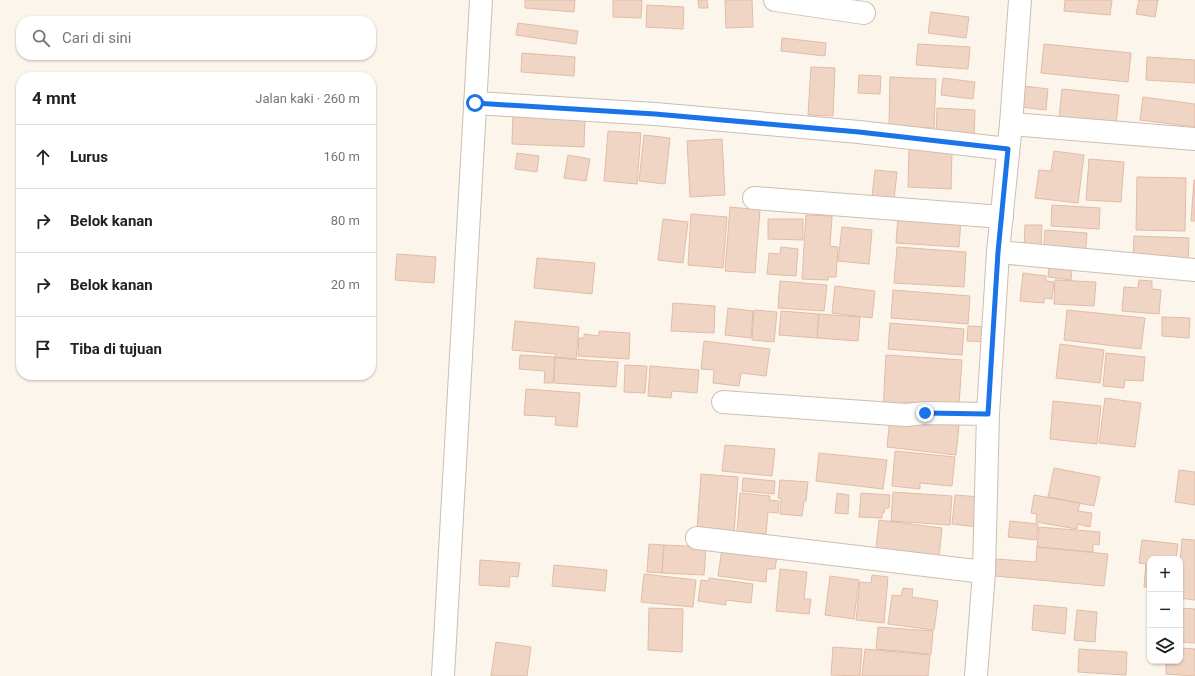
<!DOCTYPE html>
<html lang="id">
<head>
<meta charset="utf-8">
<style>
  body { margin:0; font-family:Roboto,sans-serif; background:#f2f2f2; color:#222 }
  .controls { position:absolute; right:12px; bottom:12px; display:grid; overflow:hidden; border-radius:8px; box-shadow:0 1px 3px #0004 }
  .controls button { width:36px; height:36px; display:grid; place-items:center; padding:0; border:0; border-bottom:1px solid #e0e0e0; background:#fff; color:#222; font:20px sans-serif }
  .stop { position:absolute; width:12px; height:12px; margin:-9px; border:3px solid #1a73e8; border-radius:50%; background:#fff }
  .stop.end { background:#1a73e8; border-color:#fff; box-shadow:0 1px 4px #0008 }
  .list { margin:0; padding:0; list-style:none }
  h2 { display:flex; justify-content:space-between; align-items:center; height:52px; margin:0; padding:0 16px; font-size:17px }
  h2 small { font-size:13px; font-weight:400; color:#767676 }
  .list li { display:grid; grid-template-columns:26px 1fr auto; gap:12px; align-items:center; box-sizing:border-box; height:64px; padding:0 16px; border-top:1px solid #e0e0e0 }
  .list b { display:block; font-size:15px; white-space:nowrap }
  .list em { font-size:13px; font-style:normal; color:#767676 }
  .icon { flex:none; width:22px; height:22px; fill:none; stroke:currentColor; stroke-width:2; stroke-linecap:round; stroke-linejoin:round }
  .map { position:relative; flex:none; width:1195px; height:676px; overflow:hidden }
  .search { position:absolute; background:#fff; box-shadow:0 1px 3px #0004; left:16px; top:16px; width:360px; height:44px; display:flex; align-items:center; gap:10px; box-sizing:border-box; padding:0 14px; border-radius:16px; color:#767676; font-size:15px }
  .panel { position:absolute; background:#fff; box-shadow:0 1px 3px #0004; left:16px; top:72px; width:360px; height:308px; border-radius:16px }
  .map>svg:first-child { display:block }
  .building { fill:#f0d5c5; stroke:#e1bca6 }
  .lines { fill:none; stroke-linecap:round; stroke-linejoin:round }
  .minor-casing { stroke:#cebeb1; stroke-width:24 }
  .minor { stroke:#fff; stroke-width:22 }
  .route { stroke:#1a73e8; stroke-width:5 }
</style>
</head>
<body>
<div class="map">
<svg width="1195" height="676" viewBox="0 0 1195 676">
  <rect width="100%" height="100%" fill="#fcf5ec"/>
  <!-- building -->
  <g class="building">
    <polygon points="525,0 575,0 574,12 525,8"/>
    <polygon points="613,0 642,0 641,18 613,17"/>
    <polygon points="698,0 707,0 708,8 699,8"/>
    <polygon points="725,0 752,0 753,27 726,28"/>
    <polygon points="1065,0 1112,0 1110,15 1064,11"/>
    <polygon points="1139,0 1158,0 1155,17 1136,14"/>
    <polygon points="647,5 684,7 683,29 646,27"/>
    <polygon points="931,12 969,17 966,38 928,33"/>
    <polygon points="518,23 578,31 576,44 516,35"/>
    <polygon points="782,38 826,43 825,56 781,51"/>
    <polygon points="918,44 970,47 968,69 916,65"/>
    <polygon points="1044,44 1131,53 1128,82 1041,73"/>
    <polygon points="522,53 575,57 574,76 521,72"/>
    <polygon points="1147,57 1195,60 1195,83 1146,80"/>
    <polygon points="811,67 835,68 833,116 808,115"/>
    <polygon points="859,75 881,76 880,94 858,93"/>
    <polygon points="890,77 936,79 934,128 889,126"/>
    <polygon points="943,78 975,82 973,99 941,95"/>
    <polygon points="1023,86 1048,89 1046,110 1020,107"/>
    <polygon points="1062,89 1119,95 1116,124 1059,118"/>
    <polygon points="1143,97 1195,104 1195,127 1140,120"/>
    <polygon points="937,108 975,110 974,137 936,136"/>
    <polygon points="513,112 585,115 584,147 512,144"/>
    <polygon points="608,131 641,133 637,184 604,181"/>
    <polygon points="644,135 670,138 665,184 639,181"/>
    <polygon points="722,139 725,195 690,197 687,141"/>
    <polygon points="909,149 952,151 951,189 908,187"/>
    <polygon points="1054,151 1084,155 1078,203 1035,198 1039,170 1051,171"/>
    <polygon points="517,153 539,156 537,172 515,169"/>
    <polygon points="568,155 590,159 586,181 564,178"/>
    <polygon points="1089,159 1124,162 1121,202 1086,200"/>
    <polygon points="875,170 897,172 894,200 872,197"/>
    <polygon points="1137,177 1186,178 1185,231 1136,230"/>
    <polygon points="1194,180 1195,180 1195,221 1191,221"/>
    <polygon points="1052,205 1100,208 1099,229 1051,226"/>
    <polygon points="730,207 760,210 755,273 725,271"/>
    <polygon points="691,214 727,217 723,268 688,265"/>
    <polygon points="806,215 832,216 830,246 838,247 836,277 828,277 828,280 802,279"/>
    <polygon points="898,215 961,219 959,247 896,243"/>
    <polygon points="663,219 688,222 683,263 658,260"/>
    <polygon points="768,219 803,219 803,240 768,239"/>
    <polygon points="1025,225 1042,225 1041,249 1024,248"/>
    <polygon points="842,227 872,230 869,264 838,261"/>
    <polygon points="1045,230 1087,233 1085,258 1043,255"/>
    <polygon points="1134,236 1189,238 1188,265 1133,262"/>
    <polygon points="781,247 798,249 796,276 767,274 769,253 780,254"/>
    <polygon points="897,247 966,252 964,287 894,283"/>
    <polygon points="397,254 436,257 434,283 395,280"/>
    <polygon points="537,258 595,263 592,294 534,288"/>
    <polygon points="1049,268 1072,270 1071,280 1048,277"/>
    <polygon points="1023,273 1046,276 1046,281 1054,282 1052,299 1044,298 1044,303 1020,301"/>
    <polygon points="1055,280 1096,282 1094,306 1054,304"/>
    <polygon points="1139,280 1152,281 1152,289 1161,290 1159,314 1122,311 1124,287 1138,288"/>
    <polygon points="780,281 827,285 824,311 778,308"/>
    <polygon points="835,286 875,291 872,318 832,313"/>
    <polygon points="893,290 970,296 968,324 891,318"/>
    <polygon points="673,303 715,306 714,333 671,331"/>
    <polygon points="728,308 753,311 751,338 725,335"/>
    <polygon points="754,310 777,312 774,342 752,340"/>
    <polygon points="1067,310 1145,318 1141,349 1064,340"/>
    <polygon points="781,311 819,314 817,338 779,335"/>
    <polygon points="819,314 860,317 858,341 817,338"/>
    <polygon points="1162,317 1190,318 1189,338 1162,336"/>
    <polygon points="515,321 579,327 576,359 555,357 556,354 512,350"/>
    <polygon points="890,323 964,329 962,355 888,349"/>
    <polygon points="968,326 989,327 988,342 967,341"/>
    <polygon points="599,331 630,333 629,359 578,356 579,338 584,338 584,334 599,336"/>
    <polygon points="704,341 770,349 766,376 741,373 739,386 713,383 714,370 701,369"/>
    <polygon points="1060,344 1104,350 1100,383 1056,378"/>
    <polygon points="1106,353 1145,357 1143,381 1125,380 1124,388 1103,386"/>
    <polygon points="520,355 555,357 553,383 544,383 545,371 519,369"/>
    <polygon points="886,355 962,360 959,405 903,402 903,411 883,410"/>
    <polygon points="555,358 618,362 616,387 554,383"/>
    <polygon points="625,365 647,366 645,393 624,392"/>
    <polygon points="650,366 699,370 697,393 672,391 671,398 648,396"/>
    <polygon points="526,389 580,393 577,427 555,425 556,417 524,415"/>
    <polygon points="1105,398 1141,403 1135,447 1099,443"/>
    <polygon points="1053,401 1101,406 1097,444 1050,439"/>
    <polygon points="890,418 959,425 956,455 887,447"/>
    <polygon points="725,445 775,449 772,476 722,471"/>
    <polygon points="895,451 955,457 952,486 920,483 920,489 892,486"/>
    <polygon points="819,453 887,460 883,489 816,481"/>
    <polygon points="1054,468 1100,477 1094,506 1048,497"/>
    <polygon points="1179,470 1195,472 1195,505 1175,502"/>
    <polygon points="701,474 738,477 734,534 697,531"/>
    <polygon points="743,478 775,481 774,494 742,491"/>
    <polygon points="780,480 808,482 806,501 804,501 802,516 780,514 781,499 778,498"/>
    <polygon points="893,492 952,496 950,525 891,521"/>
    <polygon points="740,493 770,496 769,500 779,501 778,513 768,512 766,534 737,532"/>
    <polygon points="837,493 849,495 848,514 835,513"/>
    <polygon points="861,493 890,495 889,508 885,508 884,513 882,513 882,518 859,517"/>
    <polygon points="955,495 981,497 978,527 952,524"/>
    <polygon points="1034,495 1080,503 1078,511 1092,513 1090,527 1078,524 1077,529 1036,522 1037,514 1031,513"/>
    <polygon points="879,520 942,528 939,556 876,549"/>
    <polygon points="1010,521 1038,524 1036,540 1008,537"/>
    <polygon points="1039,527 1100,532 1099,545 1093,544 1093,552 1037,547"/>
    <polygon points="1182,539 1195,540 1195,600 1180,598 1180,562"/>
    <polygon points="1142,540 1178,544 1176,559 1150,559 1150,587 1144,587 1146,564 1139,563"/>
    <polygon points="649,544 664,545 662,573 647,572"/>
    <polygon points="664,545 706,547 704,575 662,573"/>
    <polygon points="1037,547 1108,554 1104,586 995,576 996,559 1036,562"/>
    <polygon points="722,549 777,556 775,569 767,569 766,582 718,576"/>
    <polygon points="480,560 520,563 518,577 510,576 509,587 479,585"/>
    <polygon points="554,565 607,570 605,591 552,586"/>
    <polygon points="780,569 807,572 804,599 811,599 809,614 776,611"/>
    <polygon points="644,574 696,580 693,607 641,602"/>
    <polygon points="872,575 888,577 884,623 856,620 860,582 871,583"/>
    <polygon points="830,576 859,580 854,619 825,615"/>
    <polygon points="709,578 753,584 751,603 726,600 726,605 698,601 701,580 709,581"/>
    <polygon points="903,588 913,589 912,597 938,601 934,630 888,624 892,595 901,596"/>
    <polygon points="1034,605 1067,608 1065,634 1032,630"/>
    <polygon points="649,608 683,609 682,652 648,650"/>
    <polygon points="1180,608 1195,609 1195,643 1180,642"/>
    <polygon points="1077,610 1097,612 1095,642 1074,640"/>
    <polygon points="878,627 933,631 931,654 876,649"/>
    <polygon points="496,642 531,647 527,676 491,676"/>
    <polygon points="833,647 862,649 860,676 831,675"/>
    <polygon points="1180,648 1195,649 1195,676 1166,674 1166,661 1180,661"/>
    <polygon points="865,649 930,655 928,676 862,676"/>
    <polygon points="1079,649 1127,652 1126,675 1078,672"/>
  </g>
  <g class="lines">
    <defs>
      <g id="minor">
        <polyline points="775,0 864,13"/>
        <polyline points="475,103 655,114 859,132 1008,149"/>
        <polyline points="1011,124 1195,139"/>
        <polyline points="754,198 1002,217"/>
        <polyline points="998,252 1195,270"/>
        <polyline points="723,402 906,415 925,413 988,414"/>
        <polyline points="697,538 984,572"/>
        <polyline points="443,676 481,0"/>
        <polyline points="976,676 984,572 988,414 998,252 1011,124 1020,0"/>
      </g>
    </defs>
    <!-- minor casing -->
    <use href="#minor" class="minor-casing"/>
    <!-- minor -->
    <use href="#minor" class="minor"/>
  </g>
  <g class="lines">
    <!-- route -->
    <polyline class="route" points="475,103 655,114 859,132 1008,149 998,252 988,414 925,413"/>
  </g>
</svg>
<div class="controls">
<button>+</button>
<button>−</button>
<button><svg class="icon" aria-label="layers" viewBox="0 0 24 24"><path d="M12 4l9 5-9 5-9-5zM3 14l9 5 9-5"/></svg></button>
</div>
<div class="stop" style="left:475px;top:103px"></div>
<div class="stop end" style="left:925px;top:413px"></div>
<div class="search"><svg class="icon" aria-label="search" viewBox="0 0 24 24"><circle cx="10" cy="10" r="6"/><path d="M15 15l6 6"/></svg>Cari di sini</div>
<section class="panel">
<h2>4 mnt<small>Jalan kaki · 260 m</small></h2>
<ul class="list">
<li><svg class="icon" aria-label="ahead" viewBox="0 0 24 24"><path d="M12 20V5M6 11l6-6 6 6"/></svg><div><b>Lurus</b></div><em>160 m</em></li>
<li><svg class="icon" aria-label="right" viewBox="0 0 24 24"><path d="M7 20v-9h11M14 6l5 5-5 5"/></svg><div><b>Belok kanan</b></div><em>80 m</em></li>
<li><svg class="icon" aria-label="right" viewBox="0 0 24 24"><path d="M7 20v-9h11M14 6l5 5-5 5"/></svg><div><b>Belok kanan</b></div><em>20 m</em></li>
<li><svg class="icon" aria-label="arrive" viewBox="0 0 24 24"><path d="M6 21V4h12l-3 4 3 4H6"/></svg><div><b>Tiba di tujuan</b></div></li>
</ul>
</section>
</div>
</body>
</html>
